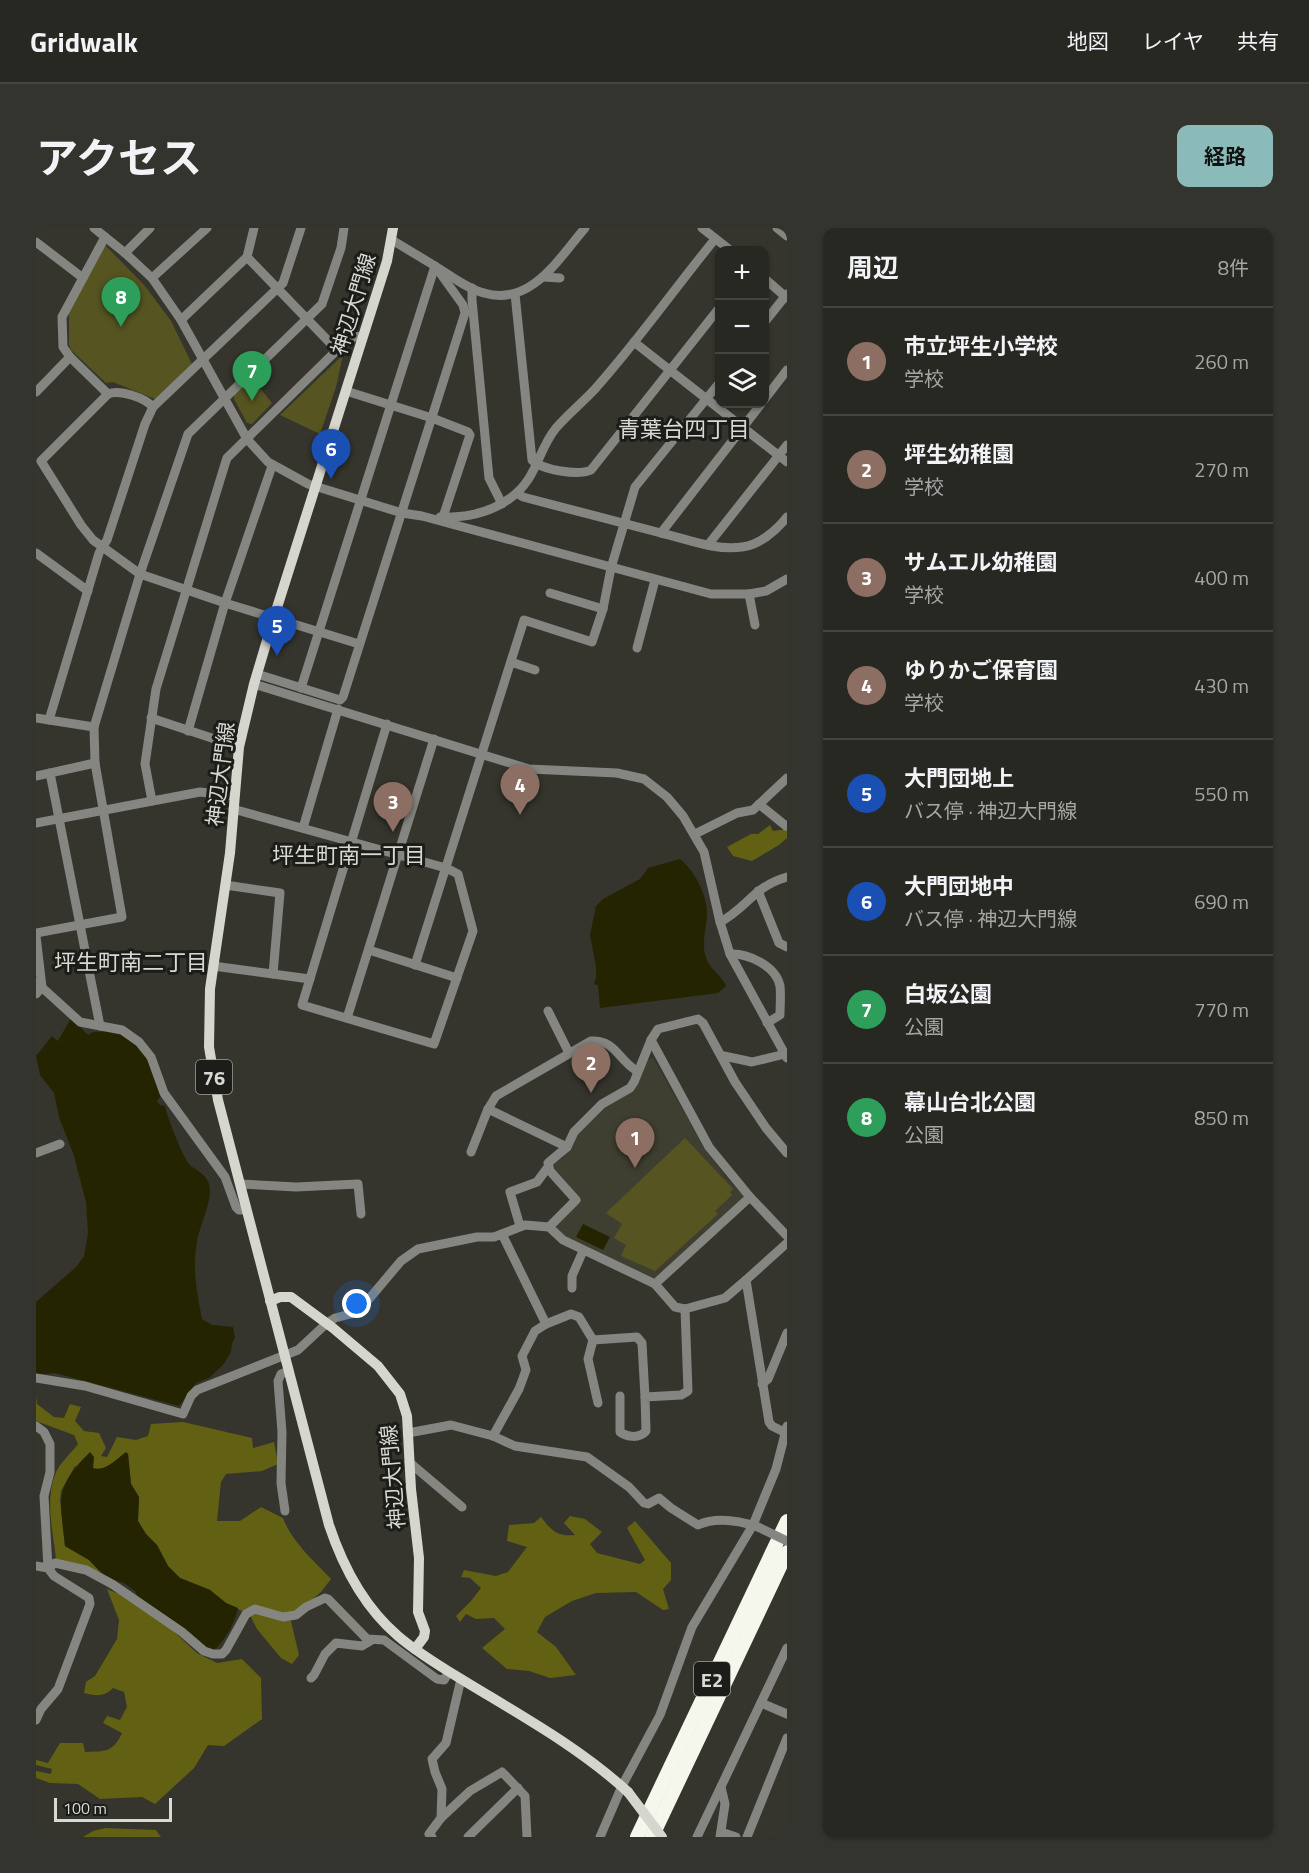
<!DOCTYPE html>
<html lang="ja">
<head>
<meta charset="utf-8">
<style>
  body { margin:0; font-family:"Titillium Web","Noto Sans JP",sans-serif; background:#34342f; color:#f1f3f6 }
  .controls { position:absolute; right:18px; top:18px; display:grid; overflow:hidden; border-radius:12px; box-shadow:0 2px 4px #0004 }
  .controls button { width:54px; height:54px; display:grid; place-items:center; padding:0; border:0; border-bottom:2px solid #444440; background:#282822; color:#f1f3f6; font:30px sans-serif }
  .scale { position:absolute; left:18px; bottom:15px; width:118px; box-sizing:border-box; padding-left:6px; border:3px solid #d9d9d4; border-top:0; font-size:16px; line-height:21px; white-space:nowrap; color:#d9d9d4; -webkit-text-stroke:4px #1c1c19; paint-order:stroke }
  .you { position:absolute; left:321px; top:1076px; width:21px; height:21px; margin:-15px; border:4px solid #fff; border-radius:50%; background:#1a73e8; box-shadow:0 0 0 9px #1a73e833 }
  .badge { display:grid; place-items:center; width:39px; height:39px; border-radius:50%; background:#8bbbb9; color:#fff; font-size:20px; font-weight:700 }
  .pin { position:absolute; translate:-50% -50px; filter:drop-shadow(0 2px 3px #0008) }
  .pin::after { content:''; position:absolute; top:32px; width:21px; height:18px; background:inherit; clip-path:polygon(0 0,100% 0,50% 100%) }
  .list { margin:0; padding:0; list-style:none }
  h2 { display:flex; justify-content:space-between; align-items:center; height:78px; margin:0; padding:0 24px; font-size:26px }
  h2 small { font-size:20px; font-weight:400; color:#a5a6a5 }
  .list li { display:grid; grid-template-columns:39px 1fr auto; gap:18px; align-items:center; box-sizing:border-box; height:108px; padding:0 24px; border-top:2px solid #444440 }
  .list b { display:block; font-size:22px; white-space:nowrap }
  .list p { margin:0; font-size:20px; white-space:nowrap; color:#a5a6a5 }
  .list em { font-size:20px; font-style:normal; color:#a5a6a5 }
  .icon { flex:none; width:33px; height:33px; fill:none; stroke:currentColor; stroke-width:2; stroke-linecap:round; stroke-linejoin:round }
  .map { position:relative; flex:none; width:751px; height:1609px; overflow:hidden; border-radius:12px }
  header { display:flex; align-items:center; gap:36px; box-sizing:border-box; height:84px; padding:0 30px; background:#282822; border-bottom:2px solid #444440 }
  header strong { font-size:28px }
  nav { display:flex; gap:33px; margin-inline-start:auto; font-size:21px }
  .intro { display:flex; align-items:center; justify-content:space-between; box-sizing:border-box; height:144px; padding:0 36px }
  h1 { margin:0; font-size:42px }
  .button { padding:15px 27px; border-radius:12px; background:#8bbbb9; color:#111; font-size:21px; font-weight:700 }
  main { display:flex; gap:36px; padding:0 36px }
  aside { flex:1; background:#282822; border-radius:12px; box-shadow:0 2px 4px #0004 }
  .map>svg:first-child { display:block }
  .built { fill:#3f3f31 }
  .green { fill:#565521 }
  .forest { fill:#626012 }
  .water { fill:#252400 }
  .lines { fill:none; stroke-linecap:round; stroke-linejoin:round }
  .minor { stroke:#858581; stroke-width:9 }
  .major { stroke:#d5d6cd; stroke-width:10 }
  .highway { stroke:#f5f6ec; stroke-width:14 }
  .minor-bridge { stroke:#858581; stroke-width:9 }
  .major-bridge { stroke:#d5d6cd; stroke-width:10 }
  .labels { text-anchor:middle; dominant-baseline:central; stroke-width:6; stroke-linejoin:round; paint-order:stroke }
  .shield { fill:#1c1c19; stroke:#a0a09c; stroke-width:1.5 }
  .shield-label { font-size:20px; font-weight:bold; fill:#d9d9d4 }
  .street-label { font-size:21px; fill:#d9d9d4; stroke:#1c1c19 }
  .neighbourhood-label { font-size:22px; fill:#d9d9d4; stroke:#1c1c19 }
</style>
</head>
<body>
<header>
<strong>Gridwalk</strong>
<nav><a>地図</a><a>レイヤ</a><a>共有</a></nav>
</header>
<div class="intro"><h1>アクセス</h1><a class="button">経路</a></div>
<main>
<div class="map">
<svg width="751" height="1609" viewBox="0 0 751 1609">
  <rect width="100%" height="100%" fill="#35352d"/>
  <!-- built -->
  <polygon class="built" points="617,830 669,921 691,951 707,967 707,970 619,1053 529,1010 519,1001 519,997 545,974 516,942 516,937 528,929 542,906 570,879 600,860 611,832"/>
  <!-- green -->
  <g class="green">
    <polygon points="69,17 109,58 135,93 156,136 119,171 77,154 70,155 35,122 33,117 33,85"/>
    <polygon points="307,127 300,159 284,206 244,187"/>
    <polygon points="216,150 236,175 216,196 211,195 198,171 198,167"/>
    <polygon points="649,910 697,961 694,964 696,967 679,983 682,986 619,1043 585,1028 590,1017 578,1010 586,996 570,985"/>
  </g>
  <!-- forest -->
  <g class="forest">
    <polygon points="734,597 737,603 751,601 751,610 743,617 716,633 697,628 691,619 715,606 722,606"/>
    <path d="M0 1168 1 1176 18 1189 28 1190 34 1176 45 1179 39 1193 48 1203 63 1205 70 1220 65 1228 71 1229 81 1209 100 1212 112 1208 115 1196 147 1194 216 1210 217 1220 238 1214 242 1236 226 1243 190 1246 185 1254 181 1293H204L225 1279 247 1290C256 1314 277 1332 295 1351L285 1364 262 1384 239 1390 255 1393 263 1427 256 1436 245 1430 221 1401 214 1387 190 1375 174 1362 144 1350 132 1338 121 1317 110 1306 102 1293 103 1269 95 1256 92 1226C84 1229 71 1240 65 1241 58 1242 47 1239 39 1238L25 1263 24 1272 29 1318 53 1332 65 1345 20 1331C17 1303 8 1269 21 1242 26 1233 36 1224 42 1216L38 1207 0 1193Z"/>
    <path d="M534 1288 549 1291 566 1304 554 1316 561 1325 604 1336 609 1332 591 1300 599 1293 635 1335V1352L627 1361 633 1381 627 1382 600 1364 560 1365 536 1373 509 1389 501 1404 520 1419 540 1447 514 1450 493 1443 471 1441 446 1420 469 1401 458 1390 440 1391 430 1386 424 1394 420 1388 435 1373 445 1360 434 1350 425 1349 428 1342 460 1348 472 1344 491 1319 471 1313 473 1297 498 1295 505 1289C515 1302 521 1309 539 1307L528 1295Z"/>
    <path d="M71 1361 83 1366 136 1402 161 1425 181 1435 206 1431 225 1450 226 1491 188 1518 172 1517 158 1540 119 1576 106 1569 64 1571 42 1556 14 1555 0 1550V1543L15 1546 16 1541 0 1537V1532L12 1535 24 1515H47L49 1524C69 1523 77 1525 86 1505L67 1495 71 1488 84 1492 91 1479 88 1464 77 1460C69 1469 59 1468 48 1465L50 1454 59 1448 81 1411 83 1392Z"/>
    <polygon points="69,1600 120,1602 125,1609 47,1609 57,1603"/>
  </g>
  <!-- water -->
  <g class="water">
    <path d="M644 631C658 642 671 666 671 685 671 701 664 716 671 732 675 742 686 748 690 758L682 765 564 780 562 757 558 756 560 749V739L554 707 560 678 567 671 604 651 612 640Z"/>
    <path d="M35 790 52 807 57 804C65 804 77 803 85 806 110 816 117 845 125 868L121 873 124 877 129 878C131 888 147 930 154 937 161 943 170 946 173 956 178 971 163 998 161 1014 156 1042 161 1064 166 1091L176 1097 197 1099 199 1110 196 1115 195 1124 187 1137 173 1150 160 1155 143 1178 19 1145 0 1147V1074L40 1039 48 1028 52 1005 50 974 38 928 23 889 18 865 4 847 0 828 16 808 22 813Z"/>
    <polygon points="547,996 574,1009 567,1022 540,1009"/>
    <path d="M54 1224 58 1229 57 1240C70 1244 80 1231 90 1224L92 1226 95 1256 103 1269 102 1293 110 1306 121 1317 132 1338 144 1350 174 1362 190 1375 202 1380C199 1395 187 1417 174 1425L105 1376 99 1363 88 1355 71 1350 53 1332 29 1318C24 1270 18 1260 54 1224Z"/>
  </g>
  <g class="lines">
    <!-- minor -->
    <g class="minor">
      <polyline points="58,0 89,25 116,50 145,92 211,211 232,234 272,256 366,285 386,288 675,366 713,366 730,363 751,351"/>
      <polyline points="666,0 694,22"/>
      <polyline points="741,0 751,8"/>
      <path d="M69 9 26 89 27 119 34 129 72 166C84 161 109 170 117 179"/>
      <polyline points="0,14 47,50"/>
      <polyline points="89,25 114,0"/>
      <polyline points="211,29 301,122"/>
      <polyline points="507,49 524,50"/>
      <polyline points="116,50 171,0"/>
      <polyline points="728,50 751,70"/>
      <polyline points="436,60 436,72 453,250 466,276"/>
      <path d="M479 66 496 232C506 242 542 248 555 242L684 79"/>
      <polyline points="145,92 211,29 218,0"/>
      <polyline points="728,95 751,66"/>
      <polyline points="598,114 751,234"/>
      <polyline points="310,163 396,190 432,204 434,207 407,289"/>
      <polyline points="0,164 34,129"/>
      <polyline points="72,166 5,233 45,297 57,312 104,346 189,375 323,416"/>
      <polyline points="728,172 751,142"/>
      <path d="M481 265 487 269C533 281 579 293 625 305 651 311 679 323 706 319 723 317 740 303 751 289"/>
      <path d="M404 289C429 290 452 286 473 271 502 251 501 223 520 200 532 186 547 174 559 161 602 113 639 60 679 11"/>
      <polyline points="625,305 725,176"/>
      <polyline points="672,317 751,217"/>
      <polyline points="0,325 52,363"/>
      <polyline points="514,365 567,381"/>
      <polyline points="713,366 719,397"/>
      <polyline points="601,420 619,352"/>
      <polyline points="475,434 499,442"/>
      <polyline points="221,446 304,472 307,469 429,85 427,77 399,38 356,12"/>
      <polyline points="218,456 493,541 581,545 608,551 631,569 647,588 668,624 684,694 694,726 751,830"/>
      <path d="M265 460 399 38C414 47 431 61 448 65 495 79 523 30 549 0"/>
      <polyline points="0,490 58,499"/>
      <polyline points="115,490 203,519"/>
      <polyline points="13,492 63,325 71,312 109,196 117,179 247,55 265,0"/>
      <polyline points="152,503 189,375 236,238"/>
      <polyline points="14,545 64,798"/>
      <polyline points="0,548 59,535"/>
      <polyline points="116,573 109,536 120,461 189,236 191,230 301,122 318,109 327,108"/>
      <polyline points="723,576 750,598 751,597"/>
      <path d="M197 581C268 600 339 620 410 640L422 646 437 703 398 816 266 777 351 496"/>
      <polyline points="0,595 164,564 198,568"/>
      <polyline points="267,600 302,481"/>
      <polyline points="659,606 701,585 717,582 751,550"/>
      <polyline points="189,657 244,665 237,746"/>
      <polyline points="722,663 743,715 751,719"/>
      <path d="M684 694C710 681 718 658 751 649"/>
      <polyline points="0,705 86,689 59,535 58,499 104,346 152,206 286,76 305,20 308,0"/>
      <polyline points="0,708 6,759 0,766"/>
      <polyline points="333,722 421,750"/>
      <path d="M694 726C712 725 740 738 744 758 745 767 744 778 744 787L731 795"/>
      <polyline points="379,737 488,392 556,414 567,381 575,340 599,259 684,154"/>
      <polyline points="177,738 274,751"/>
      <polyline points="0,754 44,794 86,802 103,814 115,829 128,865 189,949 200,979 203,982 210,982"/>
      <polyline points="512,783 533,825"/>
      <polyline points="311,790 398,511"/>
      <polyline points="686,829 688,828 716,834 749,826"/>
      <polyline points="452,881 531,919"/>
      <path d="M435 924 452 881 460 868 555 813C580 812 582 832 601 843"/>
      <polyline points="0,925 24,916"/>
      <polyline points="751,925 730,900 699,854 667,795 662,791 622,801 615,812 673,919 714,969 751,1008"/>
      <polyline points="204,956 260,959 322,956 325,986"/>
      <polyline points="484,998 474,964 501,954 512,939"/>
      <polyline points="513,999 540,972 514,943 512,935 531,919 538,904 566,876 594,860 598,854 615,812"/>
      <polyline points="466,1006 510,1096 535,1086 543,1089 557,1112 552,1131 562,1175"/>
      <polyline points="710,1052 689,1070 649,1081 639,1079 619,1056 714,969"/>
      <polyline points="536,1060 536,1048 547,1023"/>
      <polyline points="557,1112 601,1109 606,1115 609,1169"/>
      <polyline points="0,1150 49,1158 147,1186 155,1168 161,1162 262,1122 291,1095 299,1090 322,1084 365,1033 382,1021 441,1009 458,1009 489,997 513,999 527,1012 619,1056"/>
      <polyline points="726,1156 732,1151 751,1105"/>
      <path d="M584 1168V1204C591 1209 603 1211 610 1203L609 1169 645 1167 652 1163 649 1081"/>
      <polyline points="0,1198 8,1204 14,1216 14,1244 8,1268 12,1340"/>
      <polyline points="748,1204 736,1198 733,1194 710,1052 751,1015"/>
      <path d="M372 1205 415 1197 457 1208 479 1218 551 1229 593 1259 608 1275 612 1276 623 1270 635 1280 662 1297C680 1289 704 1293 722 1299"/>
      <polyline points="457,1208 483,1161 490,1142 486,1128 499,1103 510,1096"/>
      <polyline points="373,1234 426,1279"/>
      <polyline points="249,1283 245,1255 246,1204 242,1153 245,1146 253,1143"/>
      <polyline points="0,1338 12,1340 18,1348 53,1370 54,1376 22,1461 5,1481 0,1492"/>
      <polyline points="12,1340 19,1335 50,1342 76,1356 146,1404 168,1423 177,1426 186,1426 190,1422 210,1386 219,1381 247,1389 260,1387 270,1379 289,1370 292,1371 331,1411 348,1412 401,1451 408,1452 413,1444"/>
      <polyline points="275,1450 278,1447 289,1426 300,1415 326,1418 336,1412"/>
      <polyline points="725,1475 751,1486"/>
      <polyline points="405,1590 434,1563 466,1544 489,1568 491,1609"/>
      <polyline points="685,1604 700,1609"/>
      <polyline points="396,1609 393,1606 405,1590 406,1561 399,1544 396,1531 410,1515 425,1451"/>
      <polyline points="432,1609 482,1560"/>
      <polyline points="564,1609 586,1558 624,1487 656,1399 717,1297 740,1241 751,1198"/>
      <polyline points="661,1609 751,1420"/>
      <polyline points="684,1609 689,1576 685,1559"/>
      <polyline points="711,1609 751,1510"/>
    </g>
    <!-- major -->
    <g class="major">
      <path d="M357 0 351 33 238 389 218 456 203 519 194 625 174 761 173 819 182 872 293 1297C307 1339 328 1379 362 1408 383 1426 407 1440 430 1454 486 1488 544 1520 592 1564"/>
      <polyline points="234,1073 244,1069 255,1069 297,1100 342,1138 364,1166 371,1188 375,1261 383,1330 382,1384 389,1403 388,1409 379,1421"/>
    </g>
    <!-- highway -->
    <g class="highway">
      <polyline points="601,1609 751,1293"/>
      <polyline points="616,1609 751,1324"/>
    </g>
    <!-- minor-bridge -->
    <polyline class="minor-bridge" points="722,1299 751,1313"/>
    <!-- major-bridge -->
    <polyline class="major-bridge" points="592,1564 626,1609"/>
  </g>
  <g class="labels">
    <!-- shield labels -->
    <g class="shield">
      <rect x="160" y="832" width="36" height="34" rx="4.5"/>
      <rect x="658" y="1434" width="36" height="34" rx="4.5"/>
    </g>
    <g class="shield-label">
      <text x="178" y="849">76</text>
      <text x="676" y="1451">E2</text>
    </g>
    <!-- street labels -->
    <g class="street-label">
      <text transform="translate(317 76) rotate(-73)">神辺大門線</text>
      <text transform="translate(184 546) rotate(-83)">神辺大門線</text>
      <text transform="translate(356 1249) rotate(-95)">神辺大門線</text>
    </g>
    <!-- neighbourhood labels -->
    <g class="neighbourhood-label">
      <text x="648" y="201">青葉台四丁目</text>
      <text x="313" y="627">坪生町南一丁目</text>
      <text x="95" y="734">坪生町南二丁目</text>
    </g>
  </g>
</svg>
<div class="controls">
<button>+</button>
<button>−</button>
<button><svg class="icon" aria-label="layers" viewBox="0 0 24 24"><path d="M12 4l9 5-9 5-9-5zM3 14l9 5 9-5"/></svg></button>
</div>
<div class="scale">100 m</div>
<div class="you"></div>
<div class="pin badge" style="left:599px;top:940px;background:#8d6e63">1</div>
<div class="pin badge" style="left:555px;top:865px;background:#8d6e63">2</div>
<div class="pin badge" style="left:357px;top:604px;background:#8d6e63">3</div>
<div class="pin badge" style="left:484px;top:587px;background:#8d6e63">4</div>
<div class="pin badge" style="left:241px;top:428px;background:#1a4fb4">5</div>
<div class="pin badge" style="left:295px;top:251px;background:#1a4fb4">6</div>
<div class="pin badge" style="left:216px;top:173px;background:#2e9e5b">7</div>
<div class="pin badge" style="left:85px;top:99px;background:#2e9e5b">8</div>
</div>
<aside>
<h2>周辺<small>8件</small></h2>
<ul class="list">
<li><span class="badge" style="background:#8d6e63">1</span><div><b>市立坪生小学校</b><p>学校</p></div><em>260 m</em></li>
<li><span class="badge" style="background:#8d6e63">2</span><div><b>坪生幼稚園</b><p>学校</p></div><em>270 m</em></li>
<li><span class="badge" style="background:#8d6e63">3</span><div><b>サムエル幼稚園</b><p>学校</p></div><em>400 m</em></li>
<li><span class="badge" style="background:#8d6e63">4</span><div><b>ゆりかご保育園</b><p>学校</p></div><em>430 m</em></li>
<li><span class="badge" style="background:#1a4fb4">5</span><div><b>大門団地上</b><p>バス停 · 神辺大門線</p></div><em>550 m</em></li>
<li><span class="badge" style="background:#1a4fb4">6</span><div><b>大門団地中</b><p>バス停 · 神辺大門線</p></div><em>690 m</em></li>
<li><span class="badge" style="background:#2e9e5b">7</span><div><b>白坂公園</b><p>公園</p></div><em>770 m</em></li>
<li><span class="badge" style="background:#2e9e5b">8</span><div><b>幕山台北公園</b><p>公園</p></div><em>850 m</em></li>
</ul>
</aside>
</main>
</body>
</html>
